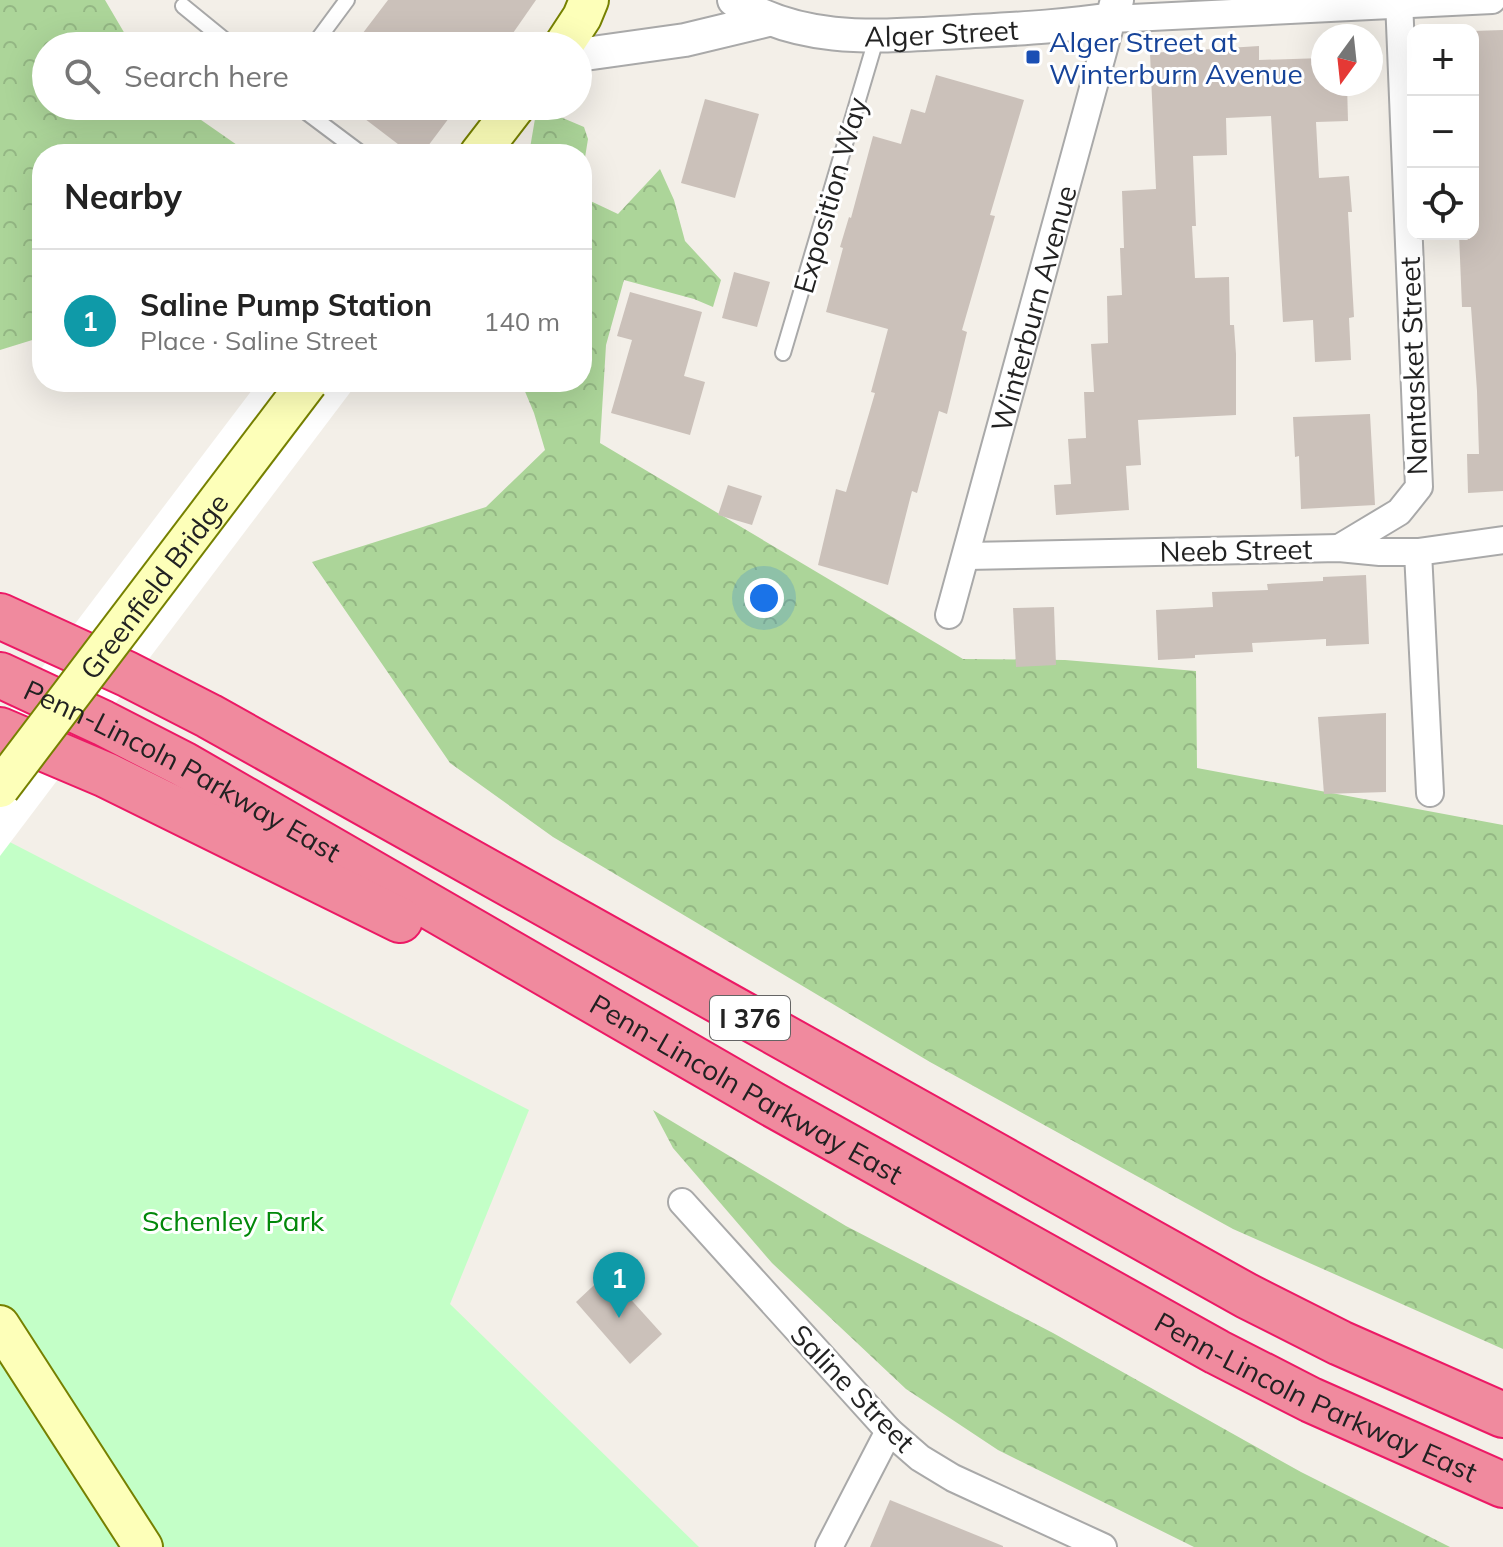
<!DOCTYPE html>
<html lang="en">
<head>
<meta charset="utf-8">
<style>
  body { margin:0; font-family:Mulish,sans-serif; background:#f2f2f2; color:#222 }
  .controls { position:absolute; right:24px; top:24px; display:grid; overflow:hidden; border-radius:16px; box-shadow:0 8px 32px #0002 }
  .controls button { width:72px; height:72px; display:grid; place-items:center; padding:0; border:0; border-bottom:2px solid #e0e0e0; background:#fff; color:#222; font:40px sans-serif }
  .compass { position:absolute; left:1311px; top:24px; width:72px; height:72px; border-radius:50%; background:#fff; box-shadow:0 8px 32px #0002; rotate:195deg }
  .you { position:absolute; left:764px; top:598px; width:28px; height:28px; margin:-20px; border:6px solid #fff; border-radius:50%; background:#1a73e8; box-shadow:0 0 0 12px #1a73e833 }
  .badge { display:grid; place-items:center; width:52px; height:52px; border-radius:50%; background:#db2777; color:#fff; font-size:26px; font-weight:700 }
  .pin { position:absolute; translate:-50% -66px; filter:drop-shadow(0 2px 4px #0008) }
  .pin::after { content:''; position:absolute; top:42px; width:28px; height:24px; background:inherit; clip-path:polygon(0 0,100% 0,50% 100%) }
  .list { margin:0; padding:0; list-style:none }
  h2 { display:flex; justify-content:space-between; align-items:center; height:104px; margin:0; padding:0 32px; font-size:34px }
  h2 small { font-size:26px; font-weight:400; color:#767676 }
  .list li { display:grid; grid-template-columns:52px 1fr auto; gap:24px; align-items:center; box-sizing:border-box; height:144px; padding:0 32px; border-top:2px solid #e0e0e0 }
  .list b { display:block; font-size:30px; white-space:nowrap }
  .list p { margin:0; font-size:26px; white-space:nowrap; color:#767676 }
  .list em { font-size:26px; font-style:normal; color:#767676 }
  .icon { flex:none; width:44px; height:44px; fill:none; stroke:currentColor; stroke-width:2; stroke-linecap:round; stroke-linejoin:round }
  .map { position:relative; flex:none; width:1503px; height:1547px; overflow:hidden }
  .search { position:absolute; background:#fff; box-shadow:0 8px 32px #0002; left:32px; top:32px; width:560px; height:88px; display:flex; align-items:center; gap:20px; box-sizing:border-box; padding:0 28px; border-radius:44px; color:#767676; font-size:30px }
  .panel { position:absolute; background:#fff; box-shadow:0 8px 32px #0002; left:32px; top:144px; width:560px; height:248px; border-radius:32px }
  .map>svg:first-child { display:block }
  .forest { fill:url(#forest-crowns) }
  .park { fill:#c3ffc7 }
  .pier { fill:#fff }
  .building { fill:#cbc1ba }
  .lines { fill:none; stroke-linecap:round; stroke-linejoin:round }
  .service-casing { stroke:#a9a9a9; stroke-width:18 }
  .minor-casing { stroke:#a9a9a9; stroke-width:30 }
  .tertiary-casing { stroke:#a9a9a9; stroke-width:36 }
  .secondary-casing { stroke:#768100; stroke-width:42 }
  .motorway-casing { stroke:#ec1965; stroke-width:48 }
  .service { stroke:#fff; stroke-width:14 }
  .minor { stroke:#fff; stroke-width:26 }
  .tertiary { stroke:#fff; stroke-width:32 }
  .secondary { stroke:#fdffb9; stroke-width:38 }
  .motorway { stroke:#f08a9e; stroke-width:44 }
  .secondary-bridge-casing { stroke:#768100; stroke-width:42; stroke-linecap:butt }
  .secondary-bridge { stroke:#fdffb9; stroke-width:38 }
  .transit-dot { fill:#1a4fb4; stroke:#fff; stroke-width:3 }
  .labels { text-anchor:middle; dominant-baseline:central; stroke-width:6; stroke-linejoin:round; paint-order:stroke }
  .shield { fill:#fff; stroke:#646464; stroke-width:2 }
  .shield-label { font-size:26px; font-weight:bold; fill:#222 }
  .street-label { font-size:28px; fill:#222; stroke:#fff }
  .transit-label { font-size:28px; fill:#164399; stroke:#fff; text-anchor:start }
  .park-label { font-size:28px; fill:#02880a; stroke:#fff }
</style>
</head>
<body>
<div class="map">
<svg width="1503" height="1547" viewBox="0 0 1503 1547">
  <defs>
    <pattern id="forest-crowns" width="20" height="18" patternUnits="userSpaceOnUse" patternTransform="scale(2)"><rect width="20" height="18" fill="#acd599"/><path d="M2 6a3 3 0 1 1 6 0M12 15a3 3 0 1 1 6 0" fill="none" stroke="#94b784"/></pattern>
  </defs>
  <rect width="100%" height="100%" fill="#f3efe8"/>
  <!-- forest -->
  <g class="forest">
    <polygon points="0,0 105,0 132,46 46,46 46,106 181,106 250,154 42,154 42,337 0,350"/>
    <polygon points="537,107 584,127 588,139 582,176 582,154 529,154"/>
    <polygon points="660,169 674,200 685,241 721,280 713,307 694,299 624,280 606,345 600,443 963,659 1065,660 1196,671 1197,768 1503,825 1503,1349 1233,1229 930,1062 553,837 450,763 312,562 486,507 545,450 534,413 521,382 582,382 582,197 618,214"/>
    <polygon points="653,1110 846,1226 1053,1333 1301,1472 1450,1547 1194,1547 998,1450 906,1389 772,1263 673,1148"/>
  </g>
  <!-- park -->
  <polygon class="park" points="0,837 529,1110 450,1304 699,1547 0,1547"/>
  <!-- pier -->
  <polygon class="pier" points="258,382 358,382 0,856 0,723"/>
  <!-- building -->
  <g class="building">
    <polygon points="388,0 536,0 504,46 353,46"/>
    <polygon points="1503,30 1503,491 1468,493 1467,454 1479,454 1477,391 1471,307 1462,307 1459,234 1473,234 1473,31"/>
    <polygon points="1259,46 1259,60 1323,58 1323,84 1347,84 1348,121 1316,122 1319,178 1349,176 1352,212 1348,212 1354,317 1349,318 1351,360 1315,362 1313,320 1283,322 1271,116 1226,118 1227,155 1193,156 1196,226 1192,226 1195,278 1229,277 1230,325 1234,325 1236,354 1236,415 1138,420 1141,465 1126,466 1129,510 1056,515 1054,485 1071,484 1068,439 1086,438 1084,392 1094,392 1091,344 1108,343 1107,296 1122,295 1120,248 1124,248 1122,191 1156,189 1150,53"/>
    <polygon points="936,75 1024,100 990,215 995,216 962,330 967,332 947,414 939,411 917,493 912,491 888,585 818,565 836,489 846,492 875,393 871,392 888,329 826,312 843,248 840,247 849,217 851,218 873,136 901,144 911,109 925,113"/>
    <polygon points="705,99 759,114 735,198 681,183"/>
    <polygon points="348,106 458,106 422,154 411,154"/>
    <polygon points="734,272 770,282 757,327 722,318"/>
    <polygon points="630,292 702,312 684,376 705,382 690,435 611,413 632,340 617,336"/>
    <polygon points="1370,414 1375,505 1301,509 1299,456 1295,457 1293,417"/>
    <polygon points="728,485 762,496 752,525 718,515"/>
    <polygon points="1366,575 1369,644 1326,646 1326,639 1252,643 1253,652 1195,655 1195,658 1158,660 1156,610 1213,607 1212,592 1268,590 1267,584 1323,581 1323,577"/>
    <polygon points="1054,607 1056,665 1016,667 1013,608"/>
    <polygon points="1386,713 1386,792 1324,794 1318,717"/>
    <polygon points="607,1273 662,1334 630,1364 576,1302"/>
    <polygon points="890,1500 1003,1546 1003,1547 870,1547"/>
  </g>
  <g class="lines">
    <defs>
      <g id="service">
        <polyline points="183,6 232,46"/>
        <polyline points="313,46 347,0"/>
        <polyline points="298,106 362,154"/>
        <polyline points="783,353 877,36"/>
      </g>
      <g id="minor">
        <polyline points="1339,548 1399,512 1419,487 1399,0"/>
        <polyline points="1418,552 1430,793"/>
        <polyline points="967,556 1339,548 1380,552 1418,552 1503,540"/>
        <path id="s1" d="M949 615 1112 19 1492 0"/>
        <polyline points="682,1202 889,1431 920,1458 953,1478 1103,1547"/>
        <polyline points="829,1547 889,1431"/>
      </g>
      <g id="tertiary">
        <path id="s2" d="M734 0C801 45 883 36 960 32 1011 29 1061 27 1112 19L1117 0"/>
        <polyline points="578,55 685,40 768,20"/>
      </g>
      <g id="secondary">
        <polyline points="563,46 582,17 589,0"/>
        <polyline points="479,154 516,106"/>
        <polyline points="0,1325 143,1547"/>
      </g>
      <g id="motorway">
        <polyline points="0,616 127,674 209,716 1247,1296 1340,1343 1503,1415"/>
        <path id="s3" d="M0 675 103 723 183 764 772 1104 1217 1352 1311 1400 1503 1485"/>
        <polyline points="0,730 106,775 400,920"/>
      </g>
    </defs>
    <!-- service casing -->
    <use href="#service" class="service-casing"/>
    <!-- minor casing -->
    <use href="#minor" class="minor-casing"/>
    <!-- tertiary casing -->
    <use href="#tertiary" class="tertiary-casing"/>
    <!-- secondary casing -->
    <use href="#secondary" class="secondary-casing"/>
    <!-- motorway casing -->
    <use href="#motorway" class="motorway-casing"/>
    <!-- service -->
    <use href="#service" class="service"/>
    <!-- minor -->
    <use href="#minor" class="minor"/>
    <!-- tertiary -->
    <use href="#tertiary" class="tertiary"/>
    <!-- secondary -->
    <use href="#secondary" class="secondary"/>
    <!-- motorway -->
    <use href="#motorway" class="motorway"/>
    <defs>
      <g id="secondary-bridge">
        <path id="s4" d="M0 788 308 382"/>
      </g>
    </defs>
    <!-- secondary-bridge casing -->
    <use href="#secondary-bridge" class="secondary-bridge-casing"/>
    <!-- secondary-bridge -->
    <use href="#secondary-bridge" class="secondary-bridge"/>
  </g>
  <!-- markers -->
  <rect class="transit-dot" x="1025" y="49" width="16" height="16" rx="4"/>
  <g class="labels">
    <!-- shield labels -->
    <rect class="shield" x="710" y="996" width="80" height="44" rx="6"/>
    <g class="shield-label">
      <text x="750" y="1018">I 376</text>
    </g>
    <!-- street labels -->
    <g class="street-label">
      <text stroke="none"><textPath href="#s2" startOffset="214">Alger Street</textPath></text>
      <text transform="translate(830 195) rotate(-74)">Exposition Way</text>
      <text stroke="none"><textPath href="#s1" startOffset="318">Winterburn Avenue</textPath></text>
      <text transform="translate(1413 366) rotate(-92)">Nantasket Street</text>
      <text transform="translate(1236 550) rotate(-1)">Neeb Street</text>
      <text stroke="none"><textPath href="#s4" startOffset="254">Greenfield Bridge</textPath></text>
      <text stroke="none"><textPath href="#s3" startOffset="206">Penn-Lincoln Parkway East</textPath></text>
      <text stroke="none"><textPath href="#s3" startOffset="854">Penn-Lincoln Parkway East</textPath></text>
      <text transform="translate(853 1388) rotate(46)">Saline Street</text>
      <text stroke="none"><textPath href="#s3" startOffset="1502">Penn-Lincoln Parkway East</textPath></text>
    </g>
    <!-- transit labels -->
    <g class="transit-label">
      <text x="1049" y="41">Alger Street at<tspan x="1049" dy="32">Winterburn Avenue</tspan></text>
    </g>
    <!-- park labels -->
    <g class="park-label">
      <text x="233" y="1220">Schenley Park</text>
    </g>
  </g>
</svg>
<div class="controls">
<button>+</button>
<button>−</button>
<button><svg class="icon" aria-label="locate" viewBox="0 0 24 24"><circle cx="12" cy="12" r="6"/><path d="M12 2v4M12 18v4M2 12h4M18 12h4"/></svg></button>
</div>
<svg class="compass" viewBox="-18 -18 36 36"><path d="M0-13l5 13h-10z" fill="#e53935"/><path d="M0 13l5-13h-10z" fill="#767676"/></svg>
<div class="you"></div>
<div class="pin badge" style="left:619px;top:1318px;background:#0f9aa8">1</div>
<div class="search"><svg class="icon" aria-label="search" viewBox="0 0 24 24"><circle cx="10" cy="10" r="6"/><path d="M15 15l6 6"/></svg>Search here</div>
<section class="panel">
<h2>Nearby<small></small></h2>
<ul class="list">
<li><span class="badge" style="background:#0f9aa8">1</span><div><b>Saline Pump Station</b><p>Place · Saline Street</p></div><em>140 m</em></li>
</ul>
</section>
</div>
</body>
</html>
